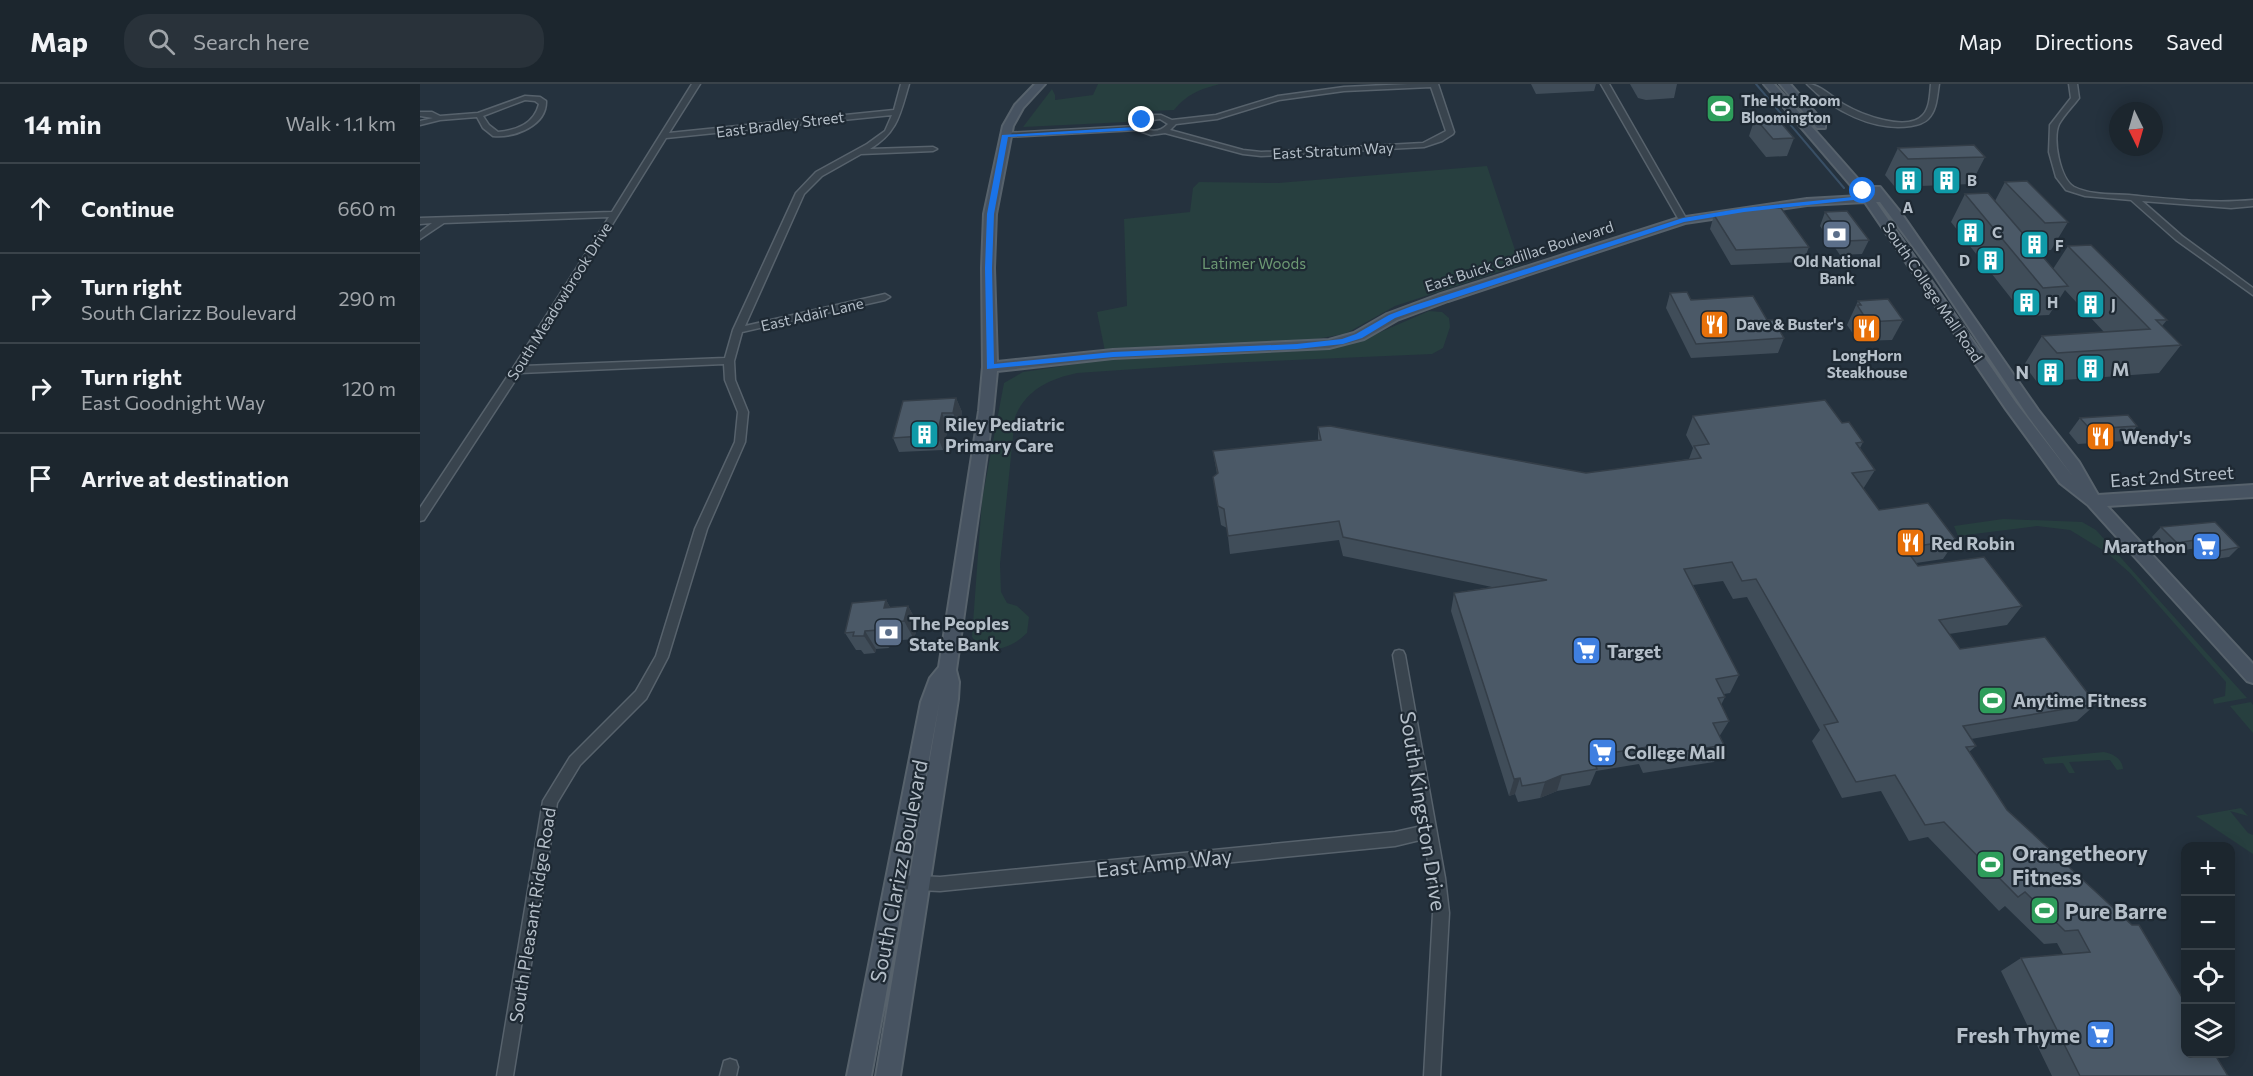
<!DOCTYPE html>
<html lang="en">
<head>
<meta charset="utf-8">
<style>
  body { margin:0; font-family:Commissioner,sans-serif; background:#29323a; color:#f1f3f6 }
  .controls { position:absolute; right:18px; bottom:18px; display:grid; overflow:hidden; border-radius:12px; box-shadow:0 3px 15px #0003 }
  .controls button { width:54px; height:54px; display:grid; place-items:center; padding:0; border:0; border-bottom:2px solid #3a434a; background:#1c262e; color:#f1f3f6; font:30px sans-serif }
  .compass { position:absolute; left:1689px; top:18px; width:54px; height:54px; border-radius:50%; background:#1c262e; box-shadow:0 3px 15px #0003; rotate:175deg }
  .stop { position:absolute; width:18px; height:18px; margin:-14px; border:4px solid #1a73e8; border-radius:50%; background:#fff }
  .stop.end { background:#1a73e8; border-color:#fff; box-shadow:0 2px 6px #0008 }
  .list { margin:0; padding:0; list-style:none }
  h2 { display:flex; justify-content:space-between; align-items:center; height:78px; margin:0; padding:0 24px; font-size:26px }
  h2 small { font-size:20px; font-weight:400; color:#a0a5aa }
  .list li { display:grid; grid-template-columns:39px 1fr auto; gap:18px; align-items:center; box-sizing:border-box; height:90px; padding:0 24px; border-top:2px solid #3a434a }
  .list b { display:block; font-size:22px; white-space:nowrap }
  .list p { margin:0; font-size:20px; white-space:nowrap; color:#a0a5aa }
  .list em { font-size:20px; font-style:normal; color:#a0a5aa }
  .icon { flex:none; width:33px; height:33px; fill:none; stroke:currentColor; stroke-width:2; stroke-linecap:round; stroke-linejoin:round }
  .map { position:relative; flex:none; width:1833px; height:992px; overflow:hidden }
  header { display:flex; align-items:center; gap:36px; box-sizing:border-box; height:84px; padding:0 30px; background:#1c262e; border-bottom:2px solid #3a434a }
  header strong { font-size:28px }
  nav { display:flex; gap:33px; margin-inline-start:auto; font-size:21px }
  .search { width:420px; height:54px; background:#29323a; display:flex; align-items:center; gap:15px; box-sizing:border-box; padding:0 21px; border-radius:24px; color:#a0a5aa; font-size:22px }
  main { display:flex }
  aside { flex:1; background:#1c262e }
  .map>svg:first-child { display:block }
  .green { fill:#273f3f }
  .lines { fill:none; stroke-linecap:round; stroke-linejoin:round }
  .stream { stroke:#394f65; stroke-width:2 }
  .street-casing { stroke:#57626c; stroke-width:3 }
  .secondary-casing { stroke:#57626c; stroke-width:4 }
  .street { fill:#39444e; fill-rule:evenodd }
  .secondary { fill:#475361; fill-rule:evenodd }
  .wall { fill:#404d59 }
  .shaded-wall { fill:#343e48 }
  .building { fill:#4b5967; stroke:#343e48; stroke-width:1.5 }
  .route { fill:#1a73e8 }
  .labels { text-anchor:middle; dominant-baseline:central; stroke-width:4.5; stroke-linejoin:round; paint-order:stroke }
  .far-poi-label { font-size:15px; font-weight:bold; fill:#b5bfc9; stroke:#1e2933; text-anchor:start }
  .far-street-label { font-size:15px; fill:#b5bfc9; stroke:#1e2933 }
  .far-park-label { font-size:15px; fill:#6d9973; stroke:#1e2933 }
  .poi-label { font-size:18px; font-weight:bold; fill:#b5bfc9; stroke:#1e2933; text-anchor:start }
  .street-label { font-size:18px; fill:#b5bfc9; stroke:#1e2933 }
  .near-street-label { font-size:21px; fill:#b5bfc9; stroke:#1e2933 }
  .near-poi-label { font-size:21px; font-weight:bold; fill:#b5bfc9; stroke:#1e2933; text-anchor:start }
</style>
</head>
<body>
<header>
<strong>Map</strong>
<div class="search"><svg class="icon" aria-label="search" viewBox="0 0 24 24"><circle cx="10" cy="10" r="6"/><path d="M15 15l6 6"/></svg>Search here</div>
<nav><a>Map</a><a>Directions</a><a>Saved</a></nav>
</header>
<main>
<aside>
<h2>14 min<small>Walk · 1.1 km</small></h2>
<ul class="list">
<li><svg class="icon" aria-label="ahead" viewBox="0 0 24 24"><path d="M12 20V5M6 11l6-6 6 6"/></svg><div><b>Continue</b></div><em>660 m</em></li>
<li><svg class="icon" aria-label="right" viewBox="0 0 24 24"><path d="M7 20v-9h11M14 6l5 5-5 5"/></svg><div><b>Turn right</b><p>South Clarizz Boulevard</p></div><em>290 m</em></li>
<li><svg class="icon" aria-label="right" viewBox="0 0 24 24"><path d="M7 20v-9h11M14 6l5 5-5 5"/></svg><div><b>Turn right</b><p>East Goodnight Way</p></div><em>120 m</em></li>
<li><svg class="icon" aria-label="arrive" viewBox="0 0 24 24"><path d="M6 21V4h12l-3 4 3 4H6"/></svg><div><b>Arrive at destination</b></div></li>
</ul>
</aside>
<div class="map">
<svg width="1833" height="992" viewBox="0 0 1833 992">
  <rect width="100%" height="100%" fill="#25323e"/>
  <!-- green -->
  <g class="green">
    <path d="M678 0H800C780 5 767 10 754 26L729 27 706 38 603 43 632 5 635 11V16L673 11Z"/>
    <polygon points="1067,82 1100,181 975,222 925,250 872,259 685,267 677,228 707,222 704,135 770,128 773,104 779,98 858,99"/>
    <path d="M1009 227 1022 228 1029 234 1030 243 1023 264 1012 270 805 279 657 289C629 295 606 306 595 333L580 480 581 508 587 519 597 522 609 533 607 549C592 563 582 566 562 565L552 553 562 416 584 299 603 288 690 275 912 263 940 257Z"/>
    <polygon points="1583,435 1662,438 1676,446 1827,614 1794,620 1793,615 1805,612 1806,598 1710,489 1686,468 1650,446 1617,442 1538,452 1534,442"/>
    <polygon points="1831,618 1833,621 1833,649 1810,622"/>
    <path d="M1684 668C1693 670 1702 674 1703 685L1697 686 1690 676 1649 678 1655 689H1649L1643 679 1625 680 1622 674Z"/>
    <polygon points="1821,724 1828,732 1810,727 1828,749 1833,751 1833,770 1776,732"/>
  </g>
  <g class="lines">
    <!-- stream -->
    <polyline class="stream" points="1336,0 1424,104"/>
    <defs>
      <g id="street">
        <path d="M272 0H280L249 49 474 26 481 0H489C480 30 478 48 450 65L513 63 517 65 513 67 441 70 402 92 384 110 325 242 465 210 470 213 465 216 322 248 314 277 315 296 328 328 325 358 287 445 248 573 226 615 160 681 137 719 93 992H77L123 717 150 673 216 607 236 572 275 445 315 358 318 328 305 296 304 280 100 289 4 436 0 437V424L93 284 189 133 24 139 0 155V148L12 139 0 140V134L192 128ZM472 31 465 47 447 60 396 88 376 109 313 246 305 274 104 282 246 54Z"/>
        <path d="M988 0H1018L1034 48 1033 50 1022 57 1004 63 841 72 823 70 745 49 731 51 717 46 585 53 581 51 585 49 715 42 720 35 732 31H741L752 36 796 31 858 12 924 3ZM1011 3 1026 47 1003 59 841 68 823 66 750 46 756 40 797 35 859 16 924 7ZM740 35 748 40C740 48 732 49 722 43L723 40 732 36Z"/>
        <polygon points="1181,0 1189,0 1267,136 1266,138 1259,136"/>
        <path d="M1387 0C1400 0 1412 13 1423 20 1440 30 1487 49 1503 31 1510 24 1510 10 1511 0H1519C1517 12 1517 26 1508 35 1504 39 1497 41 1491 42 1454 48 1412 26 1387 0Z"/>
        <path d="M1649 0H1657L1659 14C1653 22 1644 31 1639 40 1632 54 1640 95 1654 103 1670 111 1691 110 1709 111 1750 115 1792 120 1833 116V122L1811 124 1722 117 1762 152 1833 204V211L1756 156 1711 116 1665 112 1646 106 1636 93 1629 68 1630 41 1651 14Z"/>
        <path d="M105 12 120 13 126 17C127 42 94 54 73 52L63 44 57 33 20 36 0 41V37L13 34 0 32V28H12L20 32 58 29ZM105 16 115 17 119 20C114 40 97 46 78 48L69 41 63 32Z"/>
        <polygon points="979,566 983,567 985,571 1025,794 1029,829 1020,992 1004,992 1013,829 1011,794 1004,755 975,762 520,807 476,805 471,803 469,798 471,793 476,791 520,793 975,748 1002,742 973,571 975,567"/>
        <polygon points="310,975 316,977 318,983 316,992 300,992 304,977"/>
      </g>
      <g id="secondary">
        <path d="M615 0H625L603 24 593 42 576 130 574 184 577 278 693 266 909 256 934 249 967 230 1018 211 1259 134 1387 115 1440 112 1344 0H1354L1452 111H1455L1450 105 1452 103H1460L1481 129 1618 326 1659 378 1678 411 1833 401V413L1687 422 1833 580V599L1827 597 1668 421 1640 399 1586 325 1445 118 1387 121 1265 139 1028 217 977 236 944 255 909 264 693 274 577 287 573 327 536 586 539 598 538 615 480 992H456L520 615 451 992H427L501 618 510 594 519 583 559 327 563 283 562 184 564 130 583 42 595 21ZM1456 118H1460L1512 188 1608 332 1654 394 1596 319Z"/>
        <polygon points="1360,0 1370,0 1405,40 1405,44 1397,44"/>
      </g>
    </defs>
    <!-- street casing -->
    <use href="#street" class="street-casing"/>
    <!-- secondary casing -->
    <use href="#secondary" class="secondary-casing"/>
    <!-- street -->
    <use href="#street" class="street"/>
    <!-- secondary -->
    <use href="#secondary" class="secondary"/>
  </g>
  <!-- wall -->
  <g class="wall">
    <polygon points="1111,0 1176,0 1174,7 1116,10"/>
    <polygon points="1210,0 1257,0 1254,14 1226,16 1218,14"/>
    <polygon points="1335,34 1374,54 1367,72 1346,73 1329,52"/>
    <polygon points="1478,64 1565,73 1551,100 1475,103 1465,91"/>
    <polygon points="1585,98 1648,138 1631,166 1617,167 1633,185 1648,162 1747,236 1742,242 1761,261 1739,289 1617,298 1604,281 1622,252 1684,248 1645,206 1629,231 1605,232 1531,138 1545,110 1575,117"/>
    <polygon points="1405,128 1449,156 1442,170 1420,171 1400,142"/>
    <polygon points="1294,131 1389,163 1383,178 1311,181 1290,145"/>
    <polygon points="1250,209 1347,236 1364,254 1358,269 1271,274 1246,224"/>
    <polygon points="1438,217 1483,236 1472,256 1438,257 1427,241"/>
    <polygon points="536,314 542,328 539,343 528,344 523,366 479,368 473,354"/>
    <polygon points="1273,332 1422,339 1443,358 1440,364 1455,386 1443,405 1459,426 1536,456 1523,475 1496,479 1498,482 1602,522 1587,541 1529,550 1540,565 1676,620 1657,637 1551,655 1556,662 1549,668 1587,726 1808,992 1632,992 1581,887 1601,874 1643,870 1637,859 1624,860 1585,822 1579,827 1508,753 1489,757 1461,707 1422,714 1392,657 1400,646 1327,513 1313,515 1303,497 1273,501 1319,591 1310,609 1304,610 1305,613 1301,621 1309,637 1299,653 1304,661 1294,678 1223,689 1219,680 1176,687 1170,701 1137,707 1120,714 1098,718 1095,710 1089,712 1031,527 1034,509 1072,503 923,472 919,456 810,470 807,444 801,441 793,393 797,390 793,367 898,356 898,343 1166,389 1269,375 1273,364 1266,351"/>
    <polygon points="1660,334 1717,342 1705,357 1658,360 1649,349"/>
    <polygon points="1741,443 1819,463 1809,473 1789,476 1777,464 1747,469 1732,453"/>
    <polygon points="466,516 470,523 488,522 498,540 494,555 471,557 469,564 456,565 455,569 444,570 441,566 436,566 425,549"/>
  </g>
  <!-- shaded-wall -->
  <g class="shaded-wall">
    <polygon points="536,314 542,328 539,343 533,329"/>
    <polygon points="522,329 528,344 523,366 517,351"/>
    <polygon points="466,516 476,534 464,524"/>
    <polygon points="488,522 498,540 494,555 484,537"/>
    <polygon points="460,539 471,557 469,564 459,546"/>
    <polygon points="445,547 456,565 455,569 444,552"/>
    <polygon points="1142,691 1137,707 1120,714 1125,698"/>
    <polygon points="1100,694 1095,710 1089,712 1094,695"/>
  </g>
  <!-- building -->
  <g class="building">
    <polygon points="1356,33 1374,54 1353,55 1335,34"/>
    <polygon points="1554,61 1565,73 1488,75 1478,64"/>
    <polygon points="1607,97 1648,138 1625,139 1585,98"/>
    <polygon points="1568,109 1648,202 1623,204 1545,110"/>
    <polygon points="1341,123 1361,124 1389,163 1316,166 1294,131"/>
    <polygon points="1427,127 1449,156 1426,157 1405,128"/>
    <polygon points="1671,161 1747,236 1736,236 1761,261 1637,269 1622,252 1730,245 1648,162"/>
    <polygon points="1267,208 1271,216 1333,212 1347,236 1353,236 1364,254 1276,260 1250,209"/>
    <polygon points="1468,215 1483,236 1448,238 1437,221 1441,221 1438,217"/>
    <polygon points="536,314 533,329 522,329 517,351 473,354 483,317"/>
    <polygon points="1405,316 1422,339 1429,338 1443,358 1436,359 1455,386 1432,389 1459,426 1508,419 1536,456 1485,464 1498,482 1564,473 1602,522 1519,536 1540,565 1625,553 1676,620 1543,642 1556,662 1546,663 1587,726 1712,841 1719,841 1766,920 1766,969 1794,969 1808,992 1660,992 1601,874 1670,868 1658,846 1645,847 1605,808 1598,813 1524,738 1505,741 1475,691 1436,698 1404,641 1418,638 1336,495 1322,497 1312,478 1264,485 1319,591 1296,595 1305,613 1298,614 1309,637 1293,639 1304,661 1231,673 1227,663 1172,672 1177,685 1142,691 1125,698 1102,702 1100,694 1094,695 1034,509 1127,496 923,453 919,437 808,452 804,425 798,422 793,393 798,389 793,367 901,356 898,343 910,342 1166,389 1281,374 1274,362 1289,360 1273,332"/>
    <polygon points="1708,331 1717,342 1670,345 1660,334"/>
    <polygon points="1795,438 1819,463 1799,467 1787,454 1757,459 1741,443"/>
    <polygon points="466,516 464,524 488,522 484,537 460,539 459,546 445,547 444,552 433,552 434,548 425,549 432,519"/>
  </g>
  <!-- route -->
  <polygon class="route" points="720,35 725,36 718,46 588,53 574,130 572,184 574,280 693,268 877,260 922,255 936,250 969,231 992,222 1263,134 1324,124 1443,112 1439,107 1443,105 1452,114 1324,128 1264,138 998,226 975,234 942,254 923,260 877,265 693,273 567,285 565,184 567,130 582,51 715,43"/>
  <!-- icons -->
  <defs>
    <symbol id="stadium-square" viewBox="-11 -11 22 22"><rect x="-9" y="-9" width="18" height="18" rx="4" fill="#2e9e5b" stroke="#1e2933"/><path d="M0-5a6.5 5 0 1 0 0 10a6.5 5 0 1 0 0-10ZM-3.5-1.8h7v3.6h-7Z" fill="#fff"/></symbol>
    <symbol id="building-square" viewBox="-11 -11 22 22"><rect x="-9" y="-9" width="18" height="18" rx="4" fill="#0f9aa8" stroke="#1e2933"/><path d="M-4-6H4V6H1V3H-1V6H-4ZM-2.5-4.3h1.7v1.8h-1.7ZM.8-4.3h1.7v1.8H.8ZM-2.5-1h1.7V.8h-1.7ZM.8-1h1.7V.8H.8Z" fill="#fff"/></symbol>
    <symbol id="bank-square" viewBox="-11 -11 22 22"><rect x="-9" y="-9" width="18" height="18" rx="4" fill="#5c6f8a" stroke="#1e2933"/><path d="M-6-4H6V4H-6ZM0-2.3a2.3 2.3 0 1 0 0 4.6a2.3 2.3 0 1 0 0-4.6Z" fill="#fff"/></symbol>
    <symbol id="restaurant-square" viewBox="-11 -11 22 22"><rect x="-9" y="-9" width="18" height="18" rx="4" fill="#e8710a" stroke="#1e2933"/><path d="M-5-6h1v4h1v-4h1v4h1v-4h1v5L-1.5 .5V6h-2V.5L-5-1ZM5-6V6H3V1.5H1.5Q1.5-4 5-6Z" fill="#fff"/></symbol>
    <symbol id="supermarket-square" viewBox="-11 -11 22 22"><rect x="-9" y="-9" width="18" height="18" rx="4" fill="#3f7fe0" stroke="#1e2933"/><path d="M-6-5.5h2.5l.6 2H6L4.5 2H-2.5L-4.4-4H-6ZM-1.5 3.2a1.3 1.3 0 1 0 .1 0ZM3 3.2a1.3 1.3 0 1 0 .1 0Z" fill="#fff"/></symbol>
  </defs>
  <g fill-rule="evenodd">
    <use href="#stadium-square" x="1284" y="8" width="33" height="33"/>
    <use href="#building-square" x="1472" y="80" width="33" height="33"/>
    <use href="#building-square" x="1510" y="80" width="33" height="33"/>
    <use href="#building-square" x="1534" y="132" width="33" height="33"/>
    <use href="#bank-square" x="1400" y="134" width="33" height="33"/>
    <use href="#building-square" x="1598" y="144" width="33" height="33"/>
    <use href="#building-square" x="1554" y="160" width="33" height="33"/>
    <use href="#building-square" x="1590" y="202" width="33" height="33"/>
    <use href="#building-square" x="1654" y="204" width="33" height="33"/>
    <use href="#restaurant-square" x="1278" y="224" width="33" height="33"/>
    <use href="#restaurant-square" x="1430" y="228" width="33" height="33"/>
    <use href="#building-square" x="1654" y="268" width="33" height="33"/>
    <use href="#building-square" x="1614" y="272" width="33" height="33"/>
    <use href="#building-square" x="488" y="334" width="33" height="33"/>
    <use href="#restaurant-square" x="1664" y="336" width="33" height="33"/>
    <use href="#restaurant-square" x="1474" y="442" width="33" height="33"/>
    <use href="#supermarket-square" x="1770" y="446" width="33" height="33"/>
    <use href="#bank-square" x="452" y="532" width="33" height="33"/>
    <use href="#supermarket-square" x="1150" y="550" width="33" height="33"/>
    <use href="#stadium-square" x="1556" y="600" width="33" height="33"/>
    <use href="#supermarket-square" x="1166" y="652" width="33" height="33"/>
    <use href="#stadium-square" x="1554" y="764" width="33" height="33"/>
    <use href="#stadium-square" x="1608" y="810" width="33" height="33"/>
    <use href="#supermarket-square" x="1664" y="934" width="33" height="33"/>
  </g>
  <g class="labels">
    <!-- far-poi labels -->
    <g class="far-poi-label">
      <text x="1321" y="16">The Hot Room<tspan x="1321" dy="17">Bloomington</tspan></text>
      <text x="1547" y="96">B</text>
      <text x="1488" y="123" text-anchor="middle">A</text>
      <text x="1572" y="148">C</text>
      <text x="1635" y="161">F</text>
      <text x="1550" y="176" text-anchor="end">D</text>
      <text x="1417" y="177" text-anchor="middle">Old National<tspan x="1417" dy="17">Bank</tspan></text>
      <text x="1627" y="218">H</text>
      <text x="1691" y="220">J</text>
      <text x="1316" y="240">Dave &amp; Buster's</text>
      <text x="1447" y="271" text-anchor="middle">LongHorn<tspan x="1447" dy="17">Steakhouse</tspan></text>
    </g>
    <!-- far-street labels -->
    <g class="far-street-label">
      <text transform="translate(360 40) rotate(-7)">East Bradley Street</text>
      <text transform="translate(913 66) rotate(-3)">East Stratum Way</text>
      <text transform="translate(1099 172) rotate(-18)">East Buick Cadillac Boulevard</text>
      <text transform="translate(1513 208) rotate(56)">South College Mall Road</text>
      <text transform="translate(139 217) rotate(-58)">South Meadowbrook Drive</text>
      <text transform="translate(392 230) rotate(-13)">East Adair Lane</text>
    </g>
    <!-- far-park labels -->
    <g class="far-park-label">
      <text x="834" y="179">Latimer Woods</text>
    </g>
    <!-- poi labels -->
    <g class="poi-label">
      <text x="1692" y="285">M</text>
      <text x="1609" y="288" text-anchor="end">N</text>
      <text x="525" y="340">Riley Pediatric<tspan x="525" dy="21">Primary Care</tspan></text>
      <text x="1701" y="353">Wendy's</text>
      <text x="1511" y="459">Red Robin</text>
      <text x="1766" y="462" text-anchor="end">Marathon</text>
      <text x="489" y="539">The Peoples<tspan x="489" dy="21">State Bank</tspan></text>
      <text x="1187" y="567">Target</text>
      <text x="1593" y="616">Anytime Fitness</text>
      <text x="1204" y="668">College Mall</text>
    </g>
    <!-- street labels -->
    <g class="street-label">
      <text transform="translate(1752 392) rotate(-4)">East 2nd Street</text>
      <text transform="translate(112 831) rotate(-81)">South Pleasant Ridge Road</text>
    </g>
    <!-- near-street labels -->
    <g class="near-street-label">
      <text transform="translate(1004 727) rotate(81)">South Kingston Drive</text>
      <text transform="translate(744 778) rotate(-6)">East Amp Way</text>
      <text transform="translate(478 787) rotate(-79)">South Clarizz Boulevard</text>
    </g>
    <!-- near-poi labels -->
    <g class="near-poi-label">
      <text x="1592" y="768">Orangetheory<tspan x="1592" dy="24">Fitness</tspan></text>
      <text x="1645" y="826">Pure Barre</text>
      <text x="1660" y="950" text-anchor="end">Fresh Thyme</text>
    </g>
  </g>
</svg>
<div class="controls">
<button>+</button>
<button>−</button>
<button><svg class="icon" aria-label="locate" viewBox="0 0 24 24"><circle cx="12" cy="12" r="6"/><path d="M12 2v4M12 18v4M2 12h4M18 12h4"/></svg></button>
<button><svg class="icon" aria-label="layers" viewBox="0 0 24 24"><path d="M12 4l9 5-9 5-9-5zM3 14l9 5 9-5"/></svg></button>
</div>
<svg class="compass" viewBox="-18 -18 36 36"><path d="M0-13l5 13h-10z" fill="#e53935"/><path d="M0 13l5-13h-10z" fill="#a0a5aa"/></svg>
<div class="stop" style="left:1443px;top:107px"></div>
<div class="stop end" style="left:722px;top:36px"></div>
</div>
</main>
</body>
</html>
